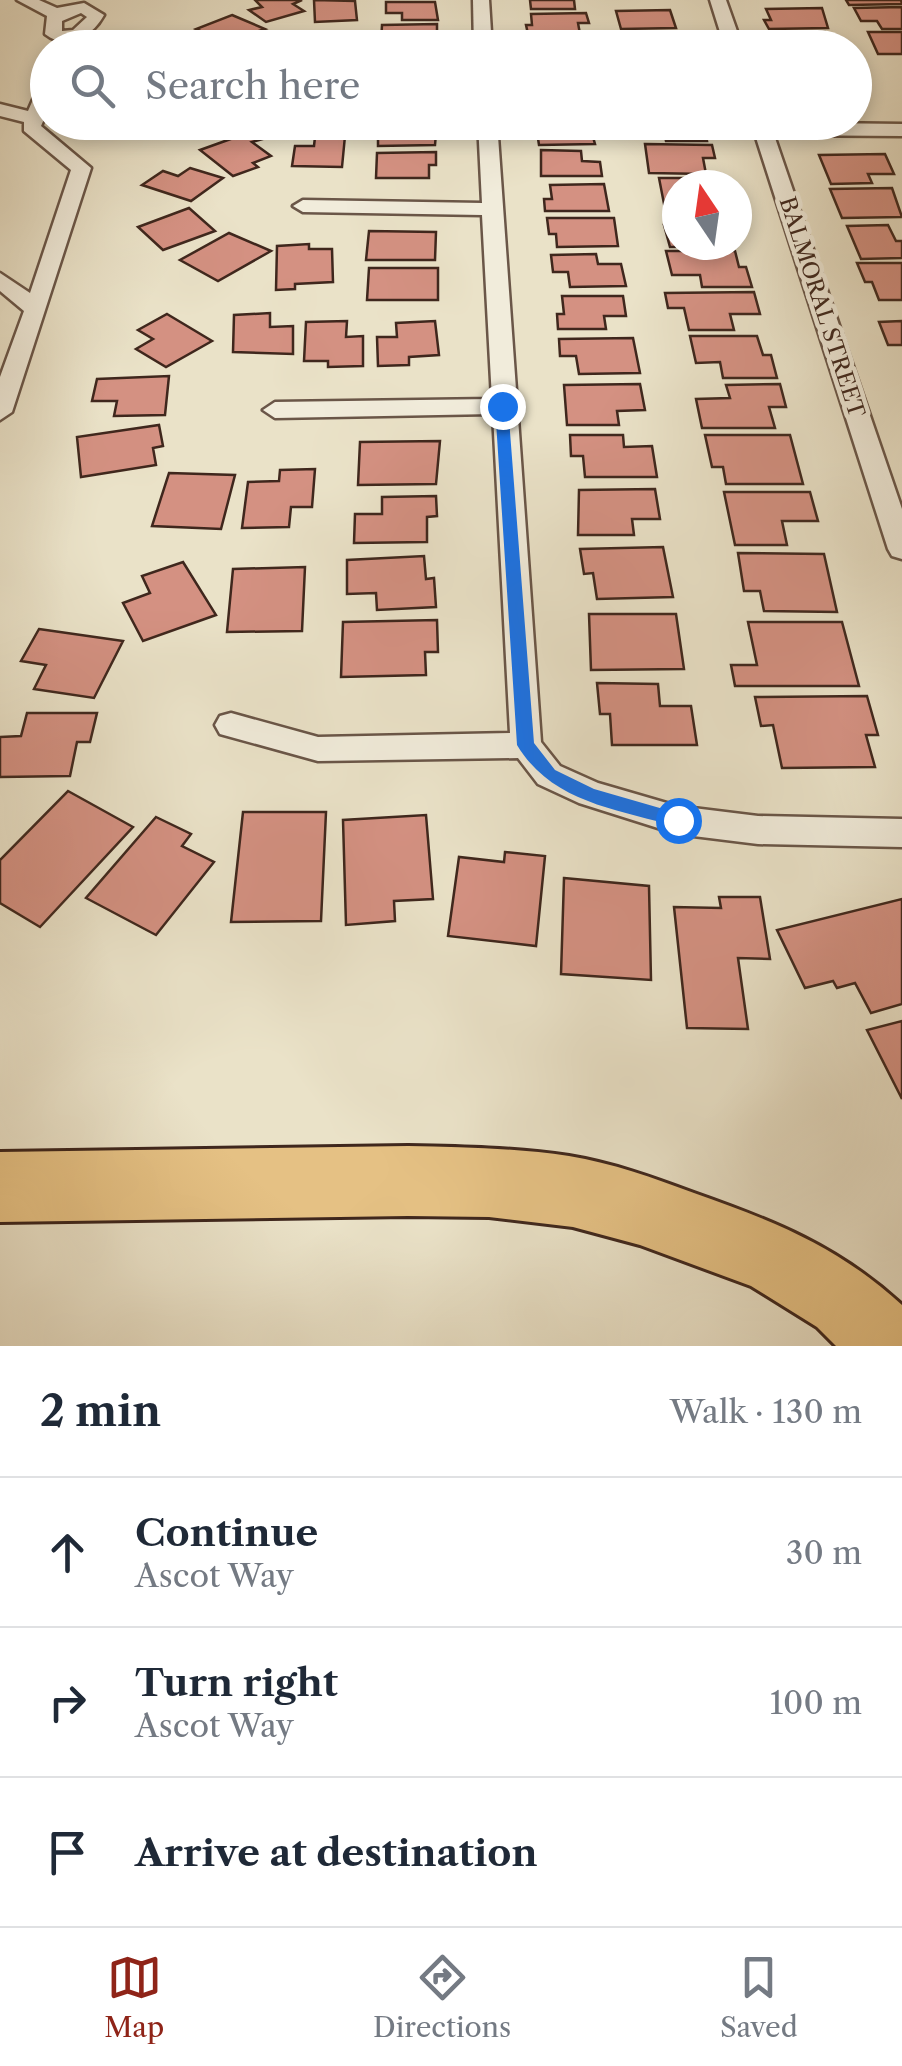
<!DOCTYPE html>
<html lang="en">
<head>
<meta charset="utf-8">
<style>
  body { margin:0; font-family:"Libre Caslon Text",serif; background:#f6f6f7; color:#1f2937 }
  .compass { position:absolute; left:662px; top:170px; width:90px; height:90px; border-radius:50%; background:#fff; box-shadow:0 5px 15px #0003; rotate:347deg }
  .stop { position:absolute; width:30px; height:30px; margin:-22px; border:8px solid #1a73e8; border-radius:50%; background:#fff }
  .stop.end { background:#1a73e8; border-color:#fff; box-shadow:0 2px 10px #0008 }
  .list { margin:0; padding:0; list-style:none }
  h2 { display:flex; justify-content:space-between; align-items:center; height:130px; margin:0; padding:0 40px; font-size:42px }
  h2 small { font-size:32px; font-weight:400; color:#747a83 }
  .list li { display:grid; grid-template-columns:65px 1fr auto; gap:30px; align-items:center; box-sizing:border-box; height:150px; padding:0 40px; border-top:2px solid #e0e1e3 }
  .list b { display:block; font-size:38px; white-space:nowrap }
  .list p { margin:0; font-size:32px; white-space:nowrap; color:#747a83 }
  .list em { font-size:32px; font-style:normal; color:#747a83 }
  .icon { flex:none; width:55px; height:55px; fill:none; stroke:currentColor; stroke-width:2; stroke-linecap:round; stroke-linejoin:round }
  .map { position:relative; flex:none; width:902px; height:1346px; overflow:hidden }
  .search { position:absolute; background:#fff; box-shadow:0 5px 15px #0003; left:30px; right:30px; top:30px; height:110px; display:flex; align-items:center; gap:25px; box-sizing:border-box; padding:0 35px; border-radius:55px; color:#747a83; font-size:38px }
  .sheet { height:580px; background:#fff }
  nav { display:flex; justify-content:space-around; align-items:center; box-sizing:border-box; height:140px; border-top:2px solid #e0e1e3; background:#fff; font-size:28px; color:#747a83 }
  nav a { display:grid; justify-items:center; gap:5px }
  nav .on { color:#8f2418 }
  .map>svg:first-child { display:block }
  .building { fill:#d49182; stroke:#3f271d; stroke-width:2.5 }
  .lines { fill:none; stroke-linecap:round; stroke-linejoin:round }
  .street-casing { stroke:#6a5648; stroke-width:5 }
  .highway-casing { stroke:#3f271d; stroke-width:6 }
  .street { fill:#f1ecdb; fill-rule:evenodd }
  .highway { fill:#e5c184; fill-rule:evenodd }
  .route { fill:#1a73e8 }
  .labels { text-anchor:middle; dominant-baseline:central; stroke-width:9; stroke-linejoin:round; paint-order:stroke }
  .far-street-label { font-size:22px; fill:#3f271d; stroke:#f1ecdb }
</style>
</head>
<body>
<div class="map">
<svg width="902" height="1346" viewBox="0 0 902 1346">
  <rect width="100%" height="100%" fill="#eae2c8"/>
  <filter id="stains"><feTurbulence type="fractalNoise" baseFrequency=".002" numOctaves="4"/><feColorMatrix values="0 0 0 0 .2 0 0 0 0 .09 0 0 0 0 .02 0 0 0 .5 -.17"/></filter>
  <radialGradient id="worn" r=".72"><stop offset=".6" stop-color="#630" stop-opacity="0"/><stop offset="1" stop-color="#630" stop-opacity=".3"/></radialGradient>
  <!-- building -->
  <g class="building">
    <polygon points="302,0 293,4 304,11 266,22 249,10 262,7 255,0"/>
    <polygon points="314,0 355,1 357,20 315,22"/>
    <polygon points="530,0 574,0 575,9 531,9"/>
    <polygon points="846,0 901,0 902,4 849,5"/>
    <polygon points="386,2 435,2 438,20 402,20 402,13 386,13"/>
    <polygon points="902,7 902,29 882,29 877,21 861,21 854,8"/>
    <polygon points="822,8 828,28 769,29 764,20 771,20 766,9"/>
    <polygon points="670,10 676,28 621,29 616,11"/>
    <polygon points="586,13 589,23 578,23 580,34 528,34 526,25 532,25 531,14"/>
    <polygon points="232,15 265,29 224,42 196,29"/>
    <polygon points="437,24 437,34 429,35 429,43 381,43 382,25"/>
    <polygon points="625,32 677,32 682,48 629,48"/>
    <polygon points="769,32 825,32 832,48 774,45"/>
    <polygon points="868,32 902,32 902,54 878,54"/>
    <polygon points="565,38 566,45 585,48 529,48 528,39"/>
    <polygon points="378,122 437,122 435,145 378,146"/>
    <polygon points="543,122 606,122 610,137 593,137 595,144 539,145 537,132 545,132"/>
    <polygon points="640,122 703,122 707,141 666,141 664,131 642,130"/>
    <polygon points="253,131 263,139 252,142 271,156 253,163 258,167 233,176 200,150"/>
    <polygon points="345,136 342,167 292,166 295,146 314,146 315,137"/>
    <polygon points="645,144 712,145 715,158 703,158 706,174 649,173"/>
    <polygon points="541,150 581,151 582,161 600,162 602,176 541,176"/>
    <polygon points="436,152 436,165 429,165 429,178 376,178 377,153"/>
    <polygon points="885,154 894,174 868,174 872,183 831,184 819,155"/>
    <polygon points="190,168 223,178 191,201 142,185 163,171 178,176"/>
    <polygon points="659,178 717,178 719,185 677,185 677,208 665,209"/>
    <polygon points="604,184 609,211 545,211 544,199 552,199 550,185"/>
    <polygon points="892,188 902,217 842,218 830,189"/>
    <polygon points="189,208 215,231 163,250 138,227"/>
    <polygon points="547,218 614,218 618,246 557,247 556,234 549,234"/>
    <polygon points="664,225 677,225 677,245 733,246 670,247"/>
    <polygon points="888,225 896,241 902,241 902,258 861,259 847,226"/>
    <polygon points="369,231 436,232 435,260 366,260"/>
    <polygon points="229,233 271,251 218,281 180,260"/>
    <polygon points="309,244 309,249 332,249 333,282 295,284 295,289 276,290 277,246"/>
    <polygon points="666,251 735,251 739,267 746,267 752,287 702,287 700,275 672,275"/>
    <polygon points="596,254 598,264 621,264 626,286 570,287 568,272 553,272 551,255"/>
    <polygon points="857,263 902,263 902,300 879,300 872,282 865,282"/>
    <polygon points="369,268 438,268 438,300 367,300"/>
    <polygon points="754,292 760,314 730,314 734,330 689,330 684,308 668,308 665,293"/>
    <polygon points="562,296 623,296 626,316 604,316 606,329 558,329 557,314 564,314"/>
    <polygon points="270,313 270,327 293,326 293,354 233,352 234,315"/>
    <polygon points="167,314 212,341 166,367 136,349 153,339 138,330"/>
    <polygon points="347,321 346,337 363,336 363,366 328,367 328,361 304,361 306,322"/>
    <polygon points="435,321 439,355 409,357 409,365 378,366 377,337 397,337 396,323"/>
    <polygon points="902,321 902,345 888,345 879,322"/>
    <polygon points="690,336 757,336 763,355 771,355 777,378 723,378 720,362 696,363"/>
    <polygon points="633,338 640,373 579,374 576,356 560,356 559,339"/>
    <polygon points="169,376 165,415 114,416 117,401 92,401 97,379"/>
    <polygon points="640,384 645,410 617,411 619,425 567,425 564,385"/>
    <polygon points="780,384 786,407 769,407 775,428 702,428 696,399 730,398 726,385"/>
    <polygon points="159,425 163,446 153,448 156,465 81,477 77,437"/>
    <polygon points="570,435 623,435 624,447 652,446 657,477 585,477 583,456 571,456"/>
    <polygon points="705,435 790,435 803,484 726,484 723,467 712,467"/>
    <polygon points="440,441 436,484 358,485 360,442"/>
    <polygon points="315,469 312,507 291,507 289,527 242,528 248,482 279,481 280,470"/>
    <polygon points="169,473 235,475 221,529 152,526"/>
    <polygon points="655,489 660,519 632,519 634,535 578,535 579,490"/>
    <polygon points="724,492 810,492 818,521 782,521 787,545 735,545"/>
    <polygon points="436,496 437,516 427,517 427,542 354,543 355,514 382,514 382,497"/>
    <polygon points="663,547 673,597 597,599 593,573 584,574 580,549"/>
    <polygon points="738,553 824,554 837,612 764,611 760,591 744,591"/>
    <polygon points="424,556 426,579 434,578 436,607 377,610 376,593 347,594 347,560"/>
    <polygon points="183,562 216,615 143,641 123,603 150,593 142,576"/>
    <polygon points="305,567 302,631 227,632 233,569"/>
    <polygon points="589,614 676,614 684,669 591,670"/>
    <polygon points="437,620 438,652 425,652 426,675 341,677 343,622"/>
    <polygon points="748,622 842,622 859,686 735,686 731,665 757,665"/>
    <polygon points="39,629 123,641 94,698 34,689 46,665 21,661"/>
    <polygon points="597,683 658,684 660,706 691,706 697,745 612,745 610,714 600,714"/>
    <polygon points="867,696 878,735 866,735 875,767 782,768 773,725 761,726 755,697"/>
    <polygon points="27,713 97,713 90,742 77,742 70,776 0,777 0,737 21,736"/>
    <polygon points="68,791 133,827 40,927 0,903 0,860"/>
    <polygon points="243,812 326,812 321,921 231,922"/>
    <polygon points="426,815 433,899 394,901 395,921 346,925 343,820"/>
    <polygon points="156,817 191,834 182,846 214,862 156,935 86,898"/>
    <polygon points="505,852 545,856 536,946 448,936 459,857 504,862"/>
    <polygon points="564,878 649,886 651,980 561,974"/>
    <polygon points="719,897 760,897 770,959 738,958 748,1029 687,1028 674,907 721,908"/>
    <polygon points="902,899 902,1004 871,1013 855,983 837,988 833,981 805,988 777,930"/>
    <polygon points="902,1021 902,1099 867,1030"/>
  </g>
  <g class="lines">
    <defs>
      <g id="street">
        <path d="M17 0H39L57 8 84 3 104 15C92 37 67 51 45 34L47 16ZM81 13 87 17 73 30 62 31V21Z"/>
        <polygon points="473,0 489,0 492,48 474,48"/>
        <polygon points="710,0 726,0 743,48 725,48"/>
        <polygon points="48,81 48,110 41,126 91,168 12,412 0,420 0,377 24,311 0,291 0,273 30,293 71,170 24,131 24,122 0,116 0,104 28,111 39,86"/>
        <polygon points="478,122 497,122 541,742 560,766 598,783 677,806 758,816 902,819 902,847 758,844 677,834 579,803 538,784 518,758 318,761 220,734 215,725 220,716 231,713 318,737 510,733 493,414 275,418 263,410 275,402 492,399 482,215 303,212 293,206 303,200 482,203"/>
        <polygon points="751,122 902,124 902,136 774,135 902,509 902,559 892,556 888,549"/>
      </g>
      <path id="highway" d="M408 1146C462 1147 515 1148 569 1156 612 1163 654 1178 694 1193 774 1221 839 1247 902 1305V1346H836L817 1327 751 1286 640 1245 573 1227 489 1217 408 1216 0 1222V1152Z"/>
    </defs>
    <!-- street casing -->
    <use href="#street" class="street-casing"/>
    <!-- highway casing -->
    <use href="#highway" class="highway-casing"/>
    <!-- street -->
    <use href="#street" class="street"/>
    <!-- highway -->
    <use href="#highway" class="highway"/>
  </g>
  <!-- route -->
  <path class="route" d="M502 401 508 406 534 743 555 770 594 789 684 815V825L678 827C617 809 552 803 517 745L495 406Z"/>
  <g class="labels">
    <!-- far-street labels -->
    <g class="far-street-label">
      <text transform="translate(822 307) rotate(72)">BALMORAL STREET</text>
    </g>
  </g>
  <rect width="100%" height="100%" filter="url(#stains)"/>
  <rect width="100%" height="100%" fill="url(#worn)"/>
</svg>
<svg class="compass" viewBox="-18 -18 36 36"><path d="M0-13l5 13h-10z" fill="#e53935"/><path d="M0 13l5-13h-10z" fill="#747a83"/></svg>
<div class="stop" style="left:678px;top:820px"></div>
<div class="stop end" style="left:502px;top:406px"></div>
<div class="search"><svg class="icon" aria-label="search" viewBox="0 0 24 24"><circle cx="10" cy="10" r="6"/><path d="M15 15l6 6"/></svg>Search here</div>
</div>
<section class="sheet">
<h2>2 min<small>Walk · 130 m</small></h2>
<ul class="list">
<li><svg class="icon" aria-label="ahead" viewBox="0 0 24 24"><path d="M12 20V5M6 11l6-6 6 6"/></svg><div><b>Continue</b><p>Ascot Way</p></div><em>30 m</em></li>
<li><svg class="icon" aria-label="right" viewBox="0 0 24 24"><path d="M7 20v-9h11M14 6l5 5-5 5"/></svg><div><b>Turn right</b><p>Ascot Way</p></div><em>100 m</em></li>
<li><svg class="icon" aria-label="arrive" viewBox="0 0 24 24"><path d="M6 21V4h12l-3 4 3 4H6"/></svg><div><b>Arrive at destination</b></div></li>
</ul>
</section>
<nav>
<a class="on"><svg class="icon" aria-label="map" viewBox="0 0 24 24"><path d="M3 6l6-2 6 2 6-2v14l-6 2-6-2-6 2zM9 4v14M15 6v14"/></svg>Map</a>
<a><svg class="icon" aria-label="directions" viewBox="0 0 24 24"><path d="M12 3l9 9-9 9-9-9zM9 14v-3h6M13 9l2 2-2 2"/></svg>Directions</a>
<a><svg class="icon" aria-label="saved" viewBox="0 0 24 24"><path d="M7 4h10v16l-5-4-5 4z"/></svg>Saved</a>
</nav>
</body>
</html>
